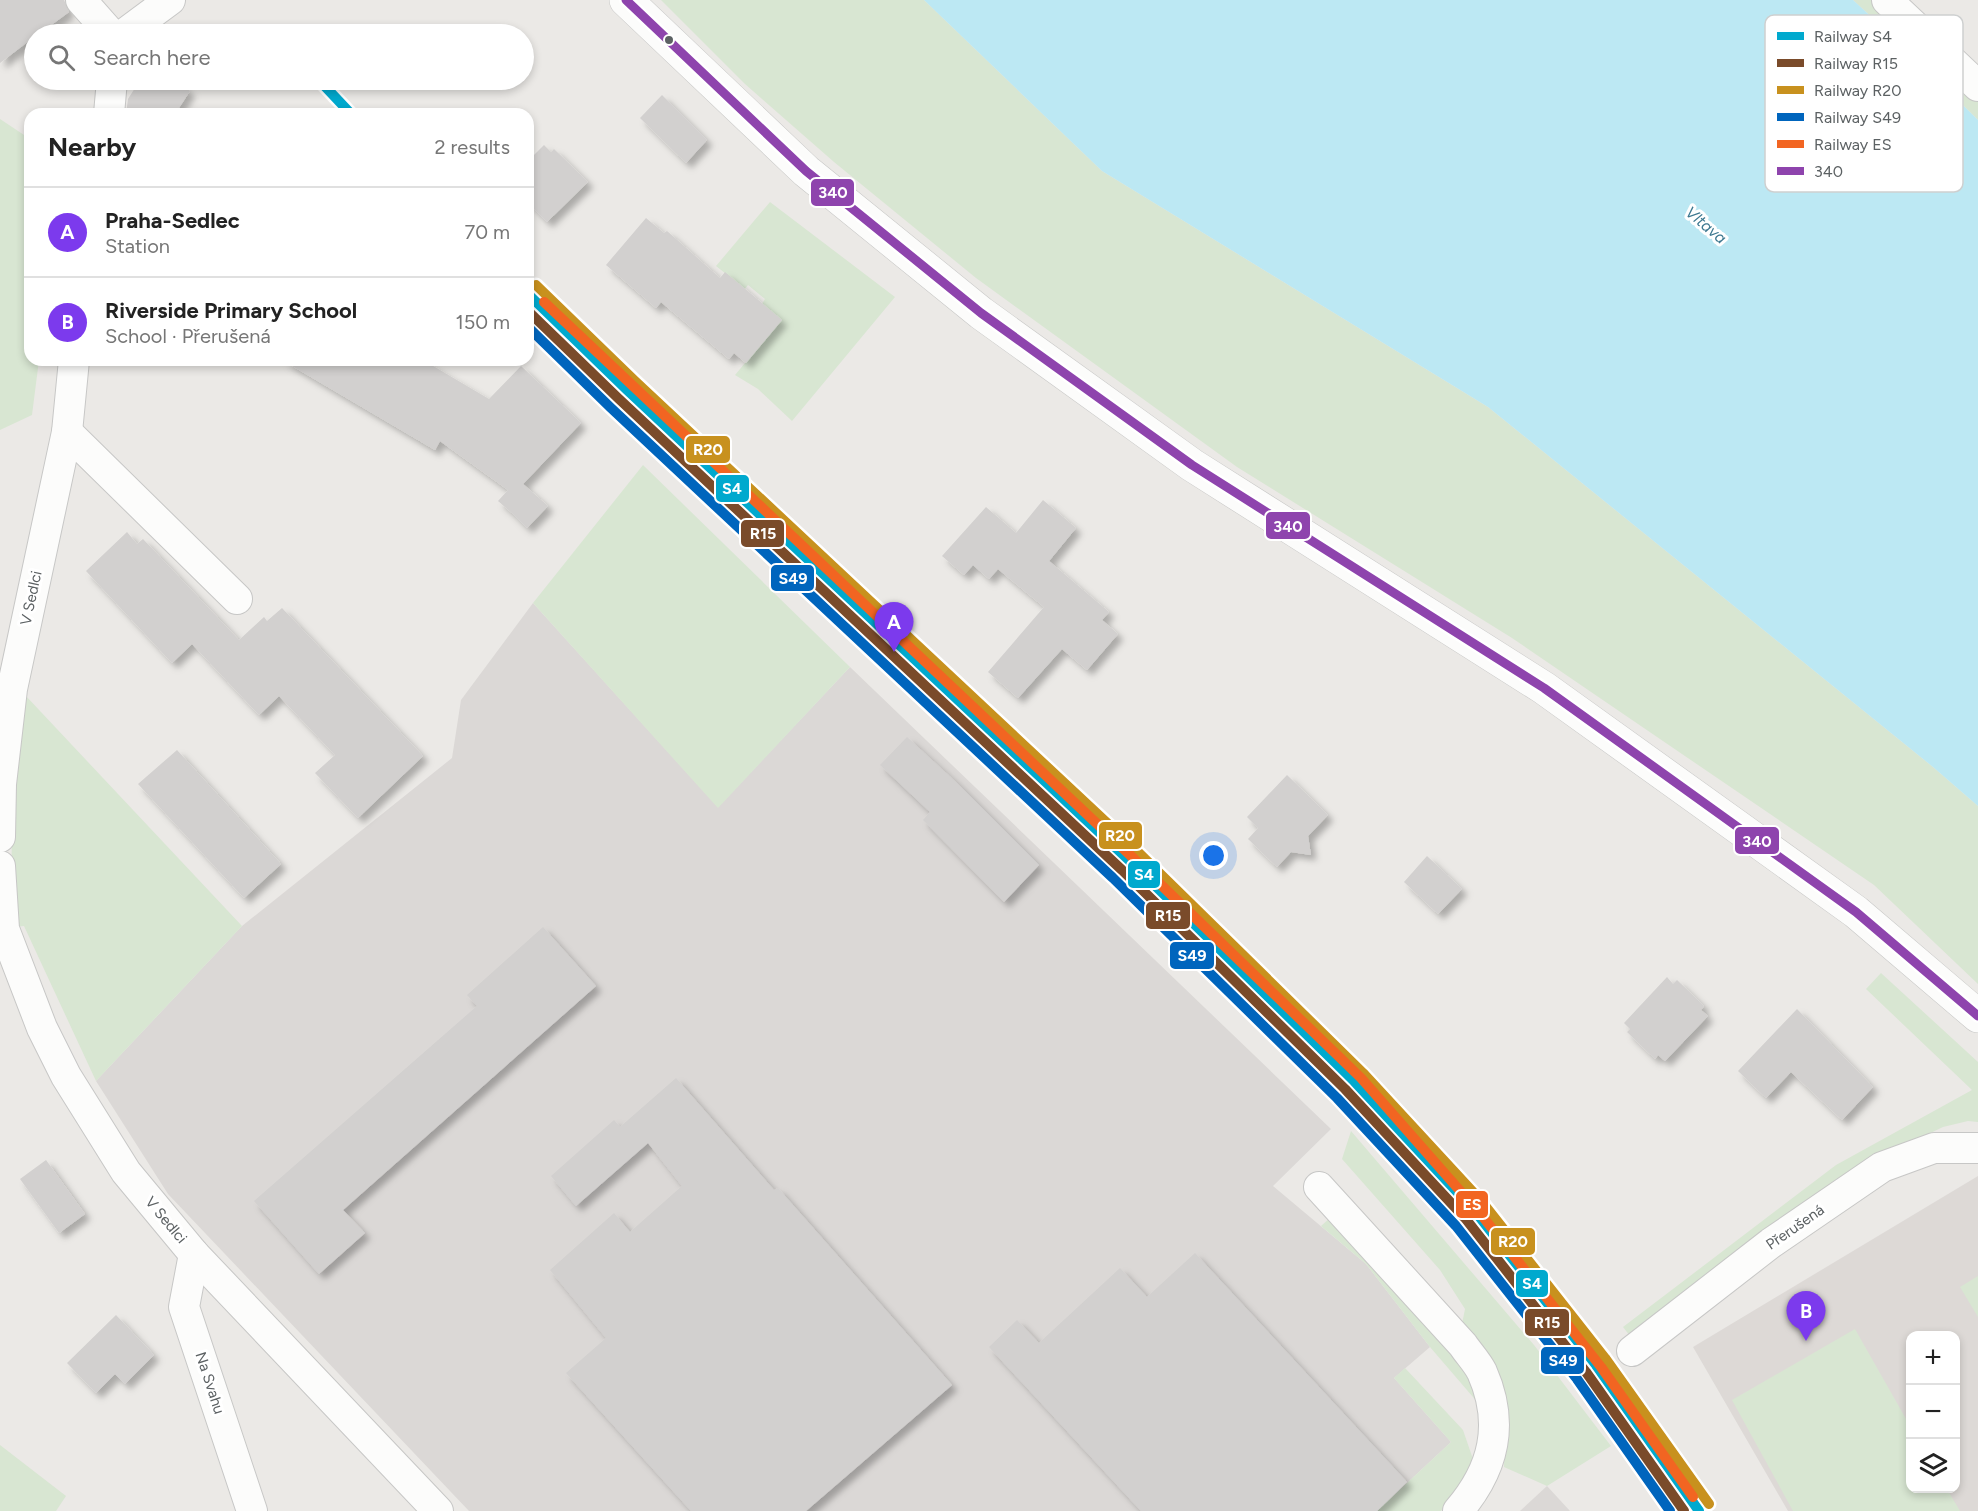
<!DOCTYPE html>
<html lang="en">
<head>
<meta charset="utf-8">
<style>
  body { margin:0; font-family:Figtree,sans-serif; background:#f6f6f6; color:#222 }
  .controls { position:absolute; right:18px; bottom:18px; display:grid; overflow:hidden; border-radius:12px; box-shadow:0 3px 9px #0003 }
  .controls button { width:54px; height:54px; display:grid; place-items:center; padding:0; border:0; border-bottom:2px solid #e0e0e0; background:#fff; color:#222; font:30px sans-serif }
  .you { position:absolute; left:1214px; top:856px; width:21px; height:21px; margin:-15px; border:4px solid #fff; border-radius:50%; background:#1a73e8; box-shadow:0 0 0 9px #1a73e833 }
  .badge { display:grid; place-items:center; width:39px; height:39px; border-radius:50%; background:#7c3aed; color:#fff; font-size:20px; font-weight:700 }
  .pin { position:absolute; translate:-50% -50px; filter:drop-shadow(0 2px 3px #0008) }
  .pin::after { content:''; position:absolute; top:32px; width:21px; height:18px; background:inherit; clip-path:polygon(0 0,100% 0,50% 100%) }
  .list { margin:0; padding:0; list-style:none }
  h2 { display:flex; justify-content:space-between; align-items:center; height:78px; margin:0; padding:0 24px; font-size:26px }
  h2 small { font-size:20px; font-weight:400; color:#767676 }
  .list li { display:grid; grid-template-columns:39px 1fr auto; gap:18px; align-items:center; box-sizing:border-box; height:90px; padding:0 24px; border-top:2px solid #e0e0e0 }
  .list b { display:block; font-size:22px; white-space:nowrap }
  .list p { margin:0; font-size:20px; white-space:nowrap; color:#767676 }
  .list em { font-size:20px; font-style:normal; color:#767676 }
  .icon { flex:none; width:33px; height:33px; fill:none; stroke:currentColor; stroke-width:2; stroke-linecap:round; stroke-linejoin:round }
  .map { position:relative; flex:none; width:1978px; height:1511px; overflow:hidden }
  .search { position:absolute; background:#fff; box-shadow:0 3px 9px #0003; left:24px; top:24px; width:510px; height:66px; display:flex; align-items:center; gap:15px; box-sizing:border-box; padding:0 21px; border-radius:33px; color:#767676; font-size:22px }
  .panel { position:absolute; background:#fff; box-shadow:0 3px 9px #0003; left:24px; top:108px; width:510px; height:258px; border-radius:18px }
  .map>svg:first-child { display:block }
  .industrial { fill:#dbd8d6 }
  .education { fill:#ddd9d6; fill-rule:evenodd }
  .green { fill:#d8e6d2 }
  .water { fill:#bce8f3 }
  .building { fill:#d2d0cf; filter:url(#shadow) }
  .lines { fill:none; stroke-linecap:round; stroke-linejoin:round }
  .street-casing { stroke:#c7c7c6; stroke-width:32 }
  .secondary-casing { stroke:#c7c7c6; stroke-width:34 }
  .street { stroke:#fcfcfb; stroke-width:30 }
  .secondary { stroke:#fcfcfb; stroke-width:33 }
  .bus-1-casing { stroke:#fff; stroke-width:14 }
  .bus-1 { stroke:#8e44ad; stroke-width:9 }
  .rail-1-casing { stroke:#fff; stroke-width:15 }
  .rail-2-casing { stroke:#fff; stroke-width:15 }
  .rail-3-casing { stroke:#fff; stroke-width:15 }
  .rail-4-casing { stroke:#fff; stroke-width:15 }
  .rail-5-casing { stroke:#fff; stroke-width:15 }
  .rail-1 { stroke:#00a9ce; stroke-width:10 }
  .rail-2 { stroke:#7a4b2a; stroke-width:10 }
  .rail-3 { stroke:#c8911e; stroke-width:10 }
  .rail-4 { stroke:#0065bd; stroke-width:10 }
  .rail-5 { stroke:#f26522; stroke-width:10 }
  .bus-dot { fill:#5c6163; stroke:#fff; stroke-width:2 }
  .labels { text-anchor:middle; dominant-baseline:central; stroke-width:6; stroke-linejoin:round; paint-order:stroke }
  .street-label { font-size:15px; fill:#5c6163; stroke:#fff }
  .water-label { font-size:16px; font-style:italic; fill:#3d7890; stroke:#fff }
  .key { fill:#fff; stroke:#ced0d0; stroke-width:1.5 }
  .key-label { font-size:16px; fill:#5c6163 }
  .line-badge { stroke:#fff; stroke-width:2 }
  .badge-label { font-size:16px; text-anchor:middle; font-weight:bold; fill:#fff }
</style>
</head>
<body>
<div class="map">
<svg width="1978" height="1511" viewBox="0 0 1978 1511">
  <defs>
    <filter id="shadow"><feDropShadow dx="5.5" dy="5.5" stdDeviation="3" flood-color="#0004"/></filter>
  </defs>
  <rect width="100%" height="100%" fill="#ebe9e6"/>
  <!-- industrial -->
  <g class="industrial">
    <polygon points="533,603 718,807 850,667 1331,1129 1273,1186 1366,1264 1430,1347 1394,1378 1451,1442 1377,1511 469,1511 168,1194 96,1081 242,926 452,758 461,700"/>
    <polygon points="1547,1486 1570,1511 1520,1511"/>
  </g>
  <!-- education -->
  <path class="education" d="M1978 1176V1511H1788L1693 1347ZM1910 1336H1956V1488H1910Z"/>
  <!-- green -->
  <g class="green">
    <polygon points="661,0 924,0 1102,171 1488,407 1933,767 1978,806 1978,984 1874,885 1512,638 1237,467 976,278 834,162 745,84"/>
    <polygon points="1853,0 1875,0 1978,98 1978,120 1903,46"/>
    <polygon points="0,119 30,139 30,360 39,360 32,415 0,430"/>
    <polygon points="770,202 895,297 792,421 758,389 735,375 781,320 762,304 765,299 748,285 745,289 716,266"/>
    <polygon points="643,465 850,667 718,808 533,603"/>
    <polygon points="25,695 242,926 96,1081 24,926 15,927 11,889 13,776"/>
    <polygon points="1881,973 1978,1062 1978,1122 1968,1121 1943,1127 1874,1160 1630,1336 1623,1327 1836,1165 1972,1090 1866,989"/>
    <polygon points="1351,1131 1534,1345 1611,1446 1547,1486 1504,1467 1505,1427 1462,1324 1465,1309 1440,1270 1342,1159"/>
    <polygon points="1330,1218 1469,1374 1479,1404 1430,1347 1366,1264 1321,1226"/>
    <polygon points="1978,1276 1978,1317 1960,1287"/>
    <polygon points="1855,1329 1910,1426 1910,1488 1947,1489 1960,1511 1793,1511 1732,1400"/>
    <polygon points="1405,1368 1463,1430 1475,1465 1459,1489 1441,1511 1377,1511 1451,1442 1394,1378"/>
    <polygon points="0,1445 66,1496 56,1511 0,1511"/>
  </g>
  <!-- water -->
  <polygon class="water" points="924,0 1853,0 1903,46 1978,120 1978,806 1933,767 1488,407 1102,171"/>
  <!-- building -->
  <g class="building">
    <polygon points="0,0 64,0 69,12 39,34 34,34 34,37 0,63"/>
    <polygon points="140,80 173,80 190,91 175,114 126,114 128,99"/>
    <polygon points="662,95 707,140 686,163 640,118"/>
    <polygon points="544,145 551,152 554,149 588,182 547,222 528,203 528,161"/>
    <polygon points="646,218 664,233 667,231 720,278 725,272 782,320 746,363 734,353 729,359 661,302 656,308 606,265"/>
    <polygon points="282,360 423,360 489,399 521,366 581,423 523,484 548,506 527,528 512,513 498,501 508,490 440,441 435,450"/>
    <polygon points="1043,500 1076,528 1049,561 1109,612 1102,620 1118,634 1087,670 1062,649 1018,698 988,672 1044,607 998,569 989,579 973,565 964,575 942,556 986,507 1016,533"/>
    <polygon points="127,532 137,544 143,539 239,640 264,617 267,621 282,608 423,756 358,818 315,773 335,755 279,696 259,715 192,644 172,663 86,571"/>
    <polygon points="907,737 957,783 1039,865 1004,902 923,820 930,812 880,765"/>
    <polygon points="177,750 281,864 244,898 138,784"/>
    <polygon points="1287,775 1328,815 1308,836 1311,855 1291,852 1277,867 1248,839 1258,828 1247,817"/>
    <polygon points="1427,856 1462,889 1438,914 1404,882"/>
    <polygon points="543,927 596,986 343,1210 365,1233 319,1274 254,1201 477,1006 467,995"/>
    <polygon points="1667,977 1673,984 1677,980 1704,1006 1701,1010 1708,1016 1665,1061 1658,1055 1655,1059 1627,1032 1630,1029 1624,1023"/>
    <polygon points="1797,1009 1873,1087 1842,1120 1791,1072 1766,1098 1738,1071"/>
    <polygon points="676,1078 774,1190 778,1188 952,1385 806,1511 691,1511 566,1373 606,1338 550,1270 614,1213 630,1232 682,1186 648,1143 576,1206 551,1176 614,1120 620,1127"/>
    <polygon points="46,1160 85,1214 59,1233 20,1179"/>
    <polygon points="1195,1253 1407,1482 1377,1511 1141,1511 989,1347 1017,1320 1039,1343 1120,1268 1147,1297"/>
    <polygon points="116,1315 154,1355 125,1384 115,1374 96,1393 67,1363"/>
  </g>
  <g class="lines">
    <defs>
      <g id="street">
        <polyline points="81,0 111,34"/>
        <polyline points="1887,0 1978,86"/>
        <polyline points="124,34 170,0"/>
        <polyline points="109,114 112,80"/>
        <polyline points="67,432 237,599"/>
        <polyline points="0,837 1,784 12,689 67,432 74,360"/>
        <polyline points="0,866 4,929 42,1028 66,1076 126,1172 194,1254 438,1511"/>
        <path d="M1319 1187 1463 1345C1469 1354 1477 1362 1482 1372 1505 1424 1494 1469 1458 1511"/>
        <polyline points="194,1254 184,1307 252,1511"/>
        <polyline points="1632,1351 1771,1243 1882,1167 1934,1148 1978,1148"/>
      </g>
      <polyline id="secondary" points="626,0 806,171 981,313 1192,465 1544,688 1856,912 1978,1016"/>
    </defs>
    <!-- street casing -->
    <use href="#street" class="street-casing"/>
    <!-- secondary casing -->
    <use href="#secondary" class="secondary-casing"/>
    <!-- street -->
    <use href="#street" class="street"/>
    <!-- secondary -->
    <use href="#secondary" class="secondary"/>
    <defs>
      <polyline id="bus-1" points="626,0 806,171 981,313 1192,465 1544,688 1856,912 1978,1016"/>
    </defs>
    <!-- bus-1 casing -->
    <use href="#bus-1" class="bus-1-casing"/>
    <!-- bus-1 -->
    <use href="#bus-1" class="bus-1"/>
    <defs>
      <g id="rail-1">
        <polyline points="319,80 351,114"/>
        <polyline points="528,294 627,390 1130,861 1354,1081 1474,1210 1596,1365 1699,1511"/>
      </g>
      <polyline id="rail-2" points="528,311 619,399 1122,870 1345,1089 1465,1218 1586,1372 1684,1511"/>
      <polyline id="rail-3" points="536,285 635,381 1138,852 1363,1073 1483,1203 1605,1358 1709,1504"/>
      <polyline id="rail-4" points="528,327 611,408 1113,878 1337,1098 1456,1226 1577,1379 1670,1511"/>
      <polyline id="rail-5" points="544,302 1129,854 1361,1078 1483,1217 1601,1367 1693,1497"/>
    </defs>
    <!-- rail-1 casing -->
    <use href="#rail-1" class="rail-1-casing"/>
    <!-- rail-2 casing -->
    <use href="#rail-2" class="rail-2-casing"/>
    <!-- rail-3 casing -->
    <use href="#rail-3" class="rail-3-casing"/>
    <!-- rail-4 casing -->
    <use href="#rail-4" class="rail-4-casing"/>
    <!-- rail-5 casing -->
    <use href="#rail-5" class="rail-5-casing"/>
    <!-- rail-1 -->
    <use href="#rail-1" class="rail-1"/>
    <!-- rail-2 -->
    <use href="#rail-2" class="rail-2"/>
    <!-- rail-3 -->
    <use href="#rail-3" class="rail-3"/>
    <!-- rail-4 -->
    <use href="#rail-4" class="rail-4"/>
    <!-- rail-5 -->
    <use href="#rail-5" class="rail-5"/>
  </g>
  <!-- markers -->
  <circle class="bus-dot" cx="669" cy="40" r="5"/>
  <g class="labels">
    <!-- street labels -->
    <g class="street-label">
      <text transform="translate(31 598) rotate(-78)">V Sedlci</text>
      <text transform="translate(166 1220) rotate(50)">V Sedlci</text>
      <text transform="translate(1795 1227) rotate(-35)">Přerušená</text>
      <text transform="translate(210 1383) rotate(72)">Na Svahu</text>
    </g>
    <!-- water labels -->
    <g class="water-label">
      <text transform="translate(1706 225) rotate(40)">Vltava</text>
    </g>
  </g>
  <!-- legend -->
  <rect x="1765" y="15" width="198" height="177" rx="9" class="key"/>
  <rect x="1777" y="32" width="27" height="8" fill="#00a9ce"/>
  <rect x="1777" y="59" width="27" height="8" fill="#7a4b2a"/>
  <rect x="1777" y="86" width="27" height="8" fill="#c8911e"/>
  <rect x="1777" y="113" width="27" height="8" fill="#0065bd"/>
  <rect x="1777" y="140" width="27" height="8" fill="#f26522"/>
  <rect x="1777" y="167" width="27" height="8" fill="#8e44ad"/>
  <g class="key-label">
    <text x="1814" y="42">Railway S4</text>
    <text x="1814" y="69">Railway R15</text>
    <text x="1814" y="96">Railway R20</text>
    <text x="1814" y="123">Railway S49</text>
    <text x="1814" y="150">Railway ES</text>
    <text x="1814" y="177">340</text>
  </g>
  <g class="line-badge">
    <rect x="810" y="178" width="45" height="29" rx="6" fill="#8e44ad"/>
    <rect x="685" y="435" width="46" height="29" rx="6" fill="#c8911e"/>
    <rect x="715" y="474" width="35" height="29" rx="6" fill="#00a9ce"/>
    <rect x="1265" y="511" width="46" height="29" rx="6" fill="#8e44ad"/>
    <rect x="740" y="519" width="45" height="29" rx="6" fill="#7a4b2a"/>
    <rect x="770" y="564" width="45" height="28" rx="6" fill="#0065bd"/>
    <rect x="1098" y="821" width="45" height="29" rx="6" fill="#c8911e"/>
    <rect x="1734" y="826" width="46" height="29" rx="6" fill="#8e44ad"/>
    <rect x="1127" y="860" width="34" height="29" rx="6" fill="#00a9ce"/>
    <rect x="1145" y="901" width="46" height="29" rx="6" fill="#7a4b2a"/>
    <rect x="1169" y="941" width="46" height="29" rx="6" fill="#0065bd"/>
    <rect x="1455" y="1190" width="34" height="29" rx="6" fill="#f26522"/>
    <rect x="1490" y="1227" width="46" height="29" rx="6" fill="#c8911e"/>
    <rect x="1515" y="1269" width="34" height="29" rx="6" fill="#00a9ce"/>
    <rect x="1524" y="1308" width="46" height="29" rx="6" fill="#7a4b2a"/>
    <rect x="1540" y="1346" width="45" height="29" rx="6" fill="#0065bd"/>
  </g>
  <g class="badge-label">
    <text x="833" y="198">340</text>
    <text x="708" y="455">R20</text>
    <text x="732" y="494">S4</text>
    <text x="1288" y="532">340</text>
    <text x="763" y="539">R15</text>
    <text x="793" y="584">S49</text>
    <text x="1120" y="841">R20</text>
    <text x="1757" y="847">340</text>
    <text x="1144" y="880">S4</text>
    <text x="1168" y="921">R15</text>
    <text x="1192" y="961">S49</text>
    <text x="1472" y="1210">ES</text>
    <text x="1513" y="1247">R20</text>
    <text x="1532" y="1289">S4</text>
    <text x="1547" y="1328">R15</text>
    <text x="1563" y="1366">S49</text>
  </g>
</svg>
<div class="controls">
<button>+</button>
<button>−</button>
<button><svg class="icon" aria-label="layers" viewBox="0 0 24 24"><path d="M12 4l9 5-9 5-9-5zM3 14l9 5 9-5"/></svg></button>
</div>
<div class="you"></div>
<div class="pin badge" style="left:894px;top:652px">A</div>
<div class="pin badge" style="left:1806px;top:1341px">B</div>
<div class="search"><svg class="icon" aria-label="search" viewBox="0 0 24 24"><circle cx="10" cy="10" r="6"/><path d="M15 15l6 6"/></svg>Search here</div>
<section class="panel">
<h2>Nearby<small>2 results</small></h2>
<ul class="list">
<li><span class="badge">A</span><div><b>Praha-Sedlec</b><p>Station</p></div><em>70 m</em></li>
<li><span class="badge">B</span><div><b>Riverside Primary School</b><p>School · Přerušená</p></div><em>150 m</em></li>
</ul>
</section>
</div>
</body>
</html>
